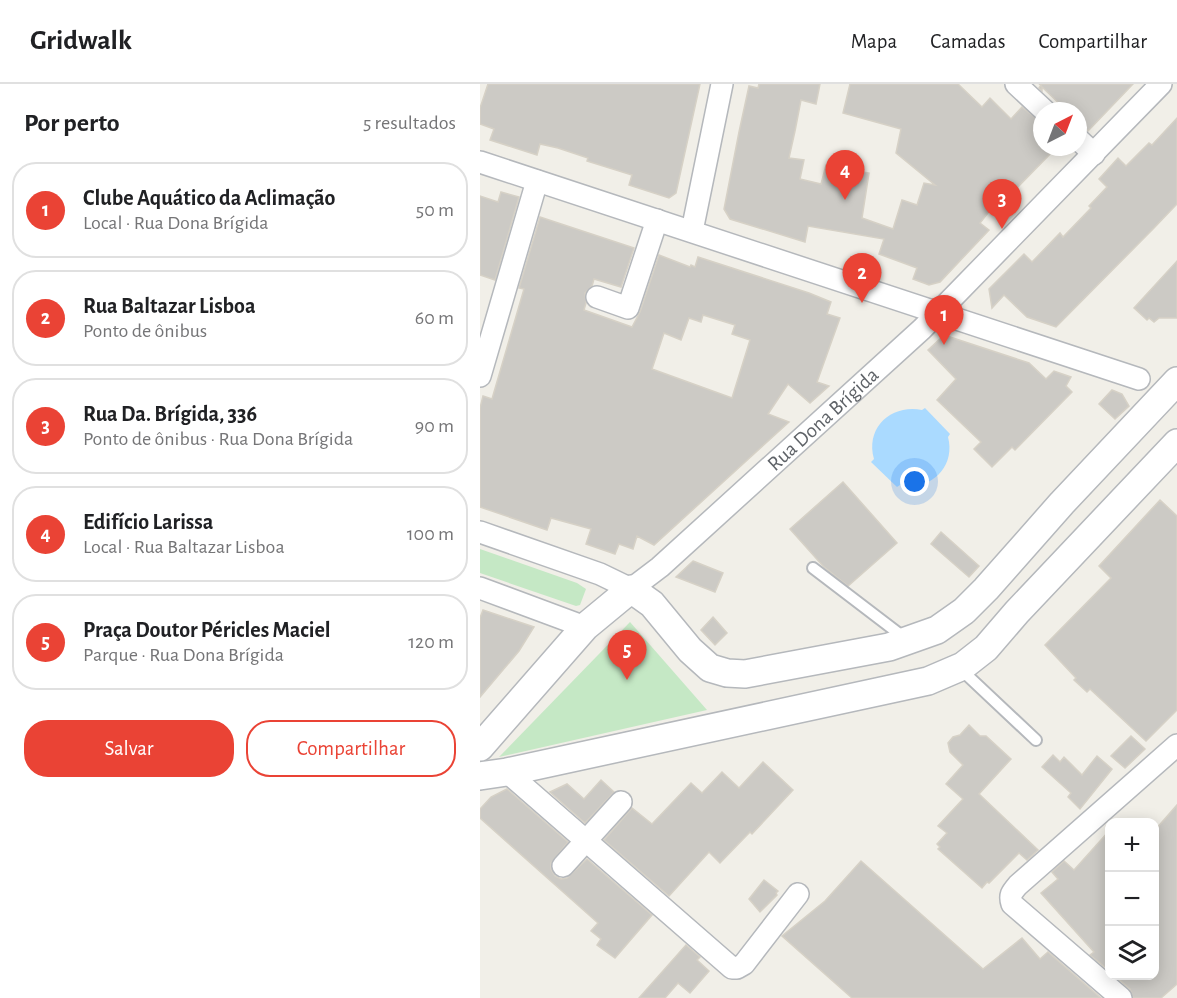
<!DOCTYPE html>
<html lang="pt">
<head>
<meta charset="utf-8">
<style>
  body { margin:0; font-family:"Alegreya Sans",sans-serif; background:#f2f2f2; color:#202124 }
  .controls { position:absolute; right:18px; bottom:18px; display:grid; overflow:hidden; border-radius:12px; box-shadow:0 3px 15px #0003 }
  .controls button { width:54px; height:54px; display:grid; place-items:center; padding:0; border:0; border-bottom:2px solid #e0e0e0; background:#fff; color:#202124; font:30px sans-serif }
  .compass { position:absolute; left:553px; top:18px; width:54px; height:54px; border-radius:50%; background:#fff; box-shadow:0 3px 15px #0003; rotate:42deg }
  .you { position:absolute; left:435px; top:398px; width:21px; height:21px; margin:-15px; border:4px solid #fff; border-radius:50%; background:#1a73e8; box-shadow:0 0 0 9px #1a73e833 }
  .badge { display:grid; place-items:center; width:39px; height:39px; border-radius:50%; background:#ea4335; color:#fff; font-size:20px; font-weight:700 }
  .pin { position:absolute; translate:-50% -50px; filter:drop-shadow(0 2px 3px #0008) }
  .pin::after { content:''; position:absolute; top:32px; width:21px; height:18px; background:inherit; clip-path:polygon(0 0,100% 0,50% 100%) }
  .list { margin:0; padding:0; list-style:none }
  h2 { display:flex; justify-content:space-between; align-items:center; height:78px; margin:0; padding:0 24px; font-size:26px }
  h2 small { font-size:20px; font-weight:400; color:#757577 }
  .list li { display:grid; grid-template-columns:39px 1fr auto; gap:18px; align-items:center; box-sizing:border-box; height:96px; margin:0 12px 12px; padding:0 12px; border:2px solid #e0e0e0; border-radius:24px }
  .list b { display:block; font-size:22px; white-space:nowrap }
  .list p { margin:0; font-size:20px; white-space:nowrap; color:#757577 }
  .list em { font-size:20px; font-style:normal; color:#757577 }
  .actions { display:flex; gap:12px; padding:18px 24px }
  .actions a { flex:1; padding:14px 0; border:2px solid #ea4335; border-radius:24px; text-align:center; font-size:21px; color:#ea4335 }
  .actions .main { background:#ea4335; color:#fff }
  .icon { flex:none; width:33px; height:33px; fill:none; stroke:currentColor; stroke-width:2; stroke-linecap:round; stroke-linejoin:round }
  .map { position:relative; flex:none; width:697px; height:914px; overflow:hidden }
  header { display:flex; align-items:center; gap:36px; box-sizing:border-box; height:84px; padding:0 30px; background:#fff; border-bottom:2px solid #e0e0e0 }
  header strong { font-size:28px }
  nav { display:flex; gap:33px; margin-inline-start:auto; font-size:21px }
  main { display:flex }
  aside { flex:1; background:#fff }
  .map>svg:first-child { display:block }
  .green { fill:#c5e8c5 }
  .water { fill:#aadaff }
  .building { fill:#cccac5; stroke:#d6d1c6; stroke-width:1.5; fill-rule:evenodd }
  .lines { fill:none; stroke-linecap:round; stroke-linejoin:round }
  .service-casing { stroke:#b5b8bc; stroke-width:14 }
  .minor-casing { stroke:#b5b8bc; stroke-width:24 }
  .tertiary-casing { stroke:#b5b8bc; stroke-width:30 }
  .service { stroke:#fff; stroke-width:10 }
  .minor { stroke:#fff; stroke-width:21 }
  .tertiary { stroke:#fff; stroke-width:27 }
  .labels { text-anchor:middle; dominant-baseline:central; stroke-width:6; stroke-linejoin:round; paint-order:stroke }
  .street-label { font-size:21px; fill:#5f6368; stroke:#fff }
</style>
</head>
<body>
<header>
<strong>Gridwalk</strong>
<nav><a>Mapa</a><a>Camadas</a><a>Compartilhar</a></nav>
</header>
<main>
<aside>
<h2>Por perto<small>5 resultados</small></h2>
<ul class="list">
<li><span class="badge">1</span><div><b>Clube Aquático da Aclimação</b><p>Local · Rua Dona Brígida</p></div><em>50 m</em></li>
<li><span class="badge">2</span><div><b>Rua Baltazar Lisboa</b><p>Ponto de ônibus</p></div><em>60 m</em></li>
<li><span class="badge">3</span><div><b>Rua Da. Brígida, 336</b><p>Ponto de ônibus · Rua Dona Brígida</p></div><em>90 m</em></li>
<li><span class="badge">4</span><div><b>Edifício Larissa</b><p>Local · Rua Baltazar Lisboa</p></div><em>100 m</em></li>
<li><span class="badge">5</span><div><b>Praça Doutor Péricles Maciel</b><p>Parque · Rua Dona Brígida</p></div><em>120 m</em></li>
</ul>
<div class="actions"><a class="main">Salvar</a><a>Compartilhar</a></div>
</aside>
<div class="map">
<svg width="697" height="914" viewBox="0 0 697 914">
  <rect width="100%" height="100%" fill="#f1efe8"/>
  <!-- green -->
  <g class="green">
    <polygon points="0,465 97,499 106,505 100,521 96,522 0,489"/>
    <polygon points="150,538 227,626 19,673"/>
  </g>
  <!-- water -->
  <path class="water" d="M445 324 470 350 468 353C476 383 450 408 420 401L417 403 391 378 394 375C385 343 412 320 442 326Z"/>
  <!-- building -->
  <g class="building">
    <polygon points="8,0 220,0 196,109 189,114 149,101 152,91 107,77 108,74 78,64 60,60 57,71 10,56 14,45 0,40 0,24"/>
    <polygon points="279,0 340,0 336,20 321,16 315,47 309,74 324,76 320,95 341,100 346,81 389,89 382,134 413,145 422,116 437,121 444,99 455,101 416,69 421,45 363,29 370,0 478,0 502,23 510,14 531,35 542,23 562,39 562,63 577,63 528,113 522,111 500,139 509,146 460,198 449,201 433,195 437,184 399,170 404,155 328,142 325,158 250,135 244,125 259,48 269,2 278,4"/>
    <polygon points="559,0 653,0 608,47 598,38 598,27 587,27 562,3 562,7 559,4 561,1"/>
    <polygon points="697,34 697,120 674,144 576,243 547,233 524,211 512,224 509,205 544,170 552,178 580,149 583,153 611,124 609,122 627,103 619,95 638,74 646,82 669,59 672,61"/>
    <polygon points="21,108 39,113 15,196 0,191 0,112 18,118"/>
    <path d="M60 133 154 164 141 203 114 195 112 202 105 209 106 219 104 226 152 243 160 228 179 171 210 183 211 181 215 183 218 173 329 209 351 218 347 230 360 234 337 298 349 302 330 319 308 300 288 330 309 338 174 461 157 452 153 465 139 460 135 470 106 460 111 445 71 434 67 446 0 423V324L3 312 12 315 44 205 39 204ZM223 231 255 241 252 250 270 256 252 314 172 285 184 249 201 256 209 234 221 238Z"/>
    <polygon points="697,177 697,234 679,234 674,238 669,234 667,236 654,224"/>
    <polygon points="467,252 549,279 566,295 574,287 591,293 586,302 592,308 535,366 532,363 512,383 494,365 501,358 457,316 476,295 448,266 461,254"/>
    <polygon points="632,306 642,310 649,322 635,335 619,320"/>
    <polygon points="363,398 417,459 368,502 343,482 310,445"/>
    <polygon points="680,416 697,432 697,626 666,657 610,605 607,608 594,596 596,594 565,561 631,494 619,482"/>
    <polygon points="461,448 499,482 489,493 451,460"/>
    <polygon points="213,477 243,489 235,508 196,493"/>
    <polygon points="3,526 54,543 39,567 0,613 0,534"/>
    <polygon points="233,533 247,549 235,561 221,546"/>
    <polygon points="489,641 500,652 506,652 531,675 499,710 558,766 547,776 539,769 509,799 507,798 502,804 458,765 460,763 457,760 467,749 458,742 483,715 466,700 483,681 470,668 468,659 473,653 480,651"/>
    <polygon points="651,652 665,665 645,684 631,672"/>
    <polygon points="573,671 580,678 584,673 602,691 617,672 632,685 600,725 588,713 591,709 562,683"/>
    <polygon points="283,678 313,706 272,750 270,748 240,779 229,768 189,812 124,756 152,724 172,740 211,699 222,709 242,688 259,704"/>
    <polygon points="121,696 134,708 105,739 70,708 87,700 104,715"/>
    <polygon points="27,705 88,758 71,779 71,785 75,792 81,795 87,794 107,775 172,831 135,874 117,861 121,855 111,847 118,839 0,734 0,725 11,713"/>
    <polygon points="697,721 697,900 681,914 653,914 650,905 634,891 675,891 675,746"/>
    <polygon points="630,746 630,887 610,871 614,868 561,809 578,795 572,788 584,777 594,786"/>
    <polygon points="381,777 503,885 542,854 560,875 568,868 621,914 372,914 302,852 345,817"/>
    <polygon points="284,796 298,807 296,809 297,811 280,828 269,815"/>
    <polygon points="206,861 220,873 217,876 229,887 210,909 198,899 185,914 159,914"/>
  </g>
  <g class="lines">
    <defs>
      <g id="service">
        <polyline points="333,484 426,555"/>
        <polyline points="483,582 489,593 556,656"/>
      </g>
      <g id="minor">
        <polyline points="536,0 565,27"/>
        <polyline points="598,55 614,70"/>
        <polyline points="0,78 659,295"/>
        <polyline points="212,147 242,0"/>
        <polyline points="117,213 148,224 177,136"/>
        <polyline points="0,292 57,97"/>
        <path id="s1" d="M0 448 120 490 151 505 180 483 442 245 681 0"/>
        <polyline points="0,504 105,543"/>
        <polyline points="27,688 252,884 257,884 264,880 318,810"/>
        <polyline points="83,782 141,718"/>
        <path d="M641 914 532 820C529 811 532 808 538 801L697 661"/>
      </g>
      <g id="tertiary">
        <polyline points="0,663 105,543 151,505 172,520 210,566 230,584 247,589 265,590 409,563 457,546 484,527 506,505 582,419 697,297"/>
        <polyline points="0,692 27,688 448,597 483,582 506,564 537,528 697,359"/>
      </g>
    </defs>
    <!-- service casing -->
    <use href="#service" class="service-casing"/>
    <!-- minor casing -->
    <use href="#minor" class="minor-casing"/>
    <!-- tertiary casing -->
    <use href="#tertiary" class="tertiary-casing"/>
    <!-- service -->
    <use href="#service" class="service"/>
    <!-- minor -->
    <use href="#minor" class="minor"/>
    <!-- tertiary -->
    <use href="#tertiary" class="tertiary"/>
  </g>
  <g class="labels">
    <!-- street labels -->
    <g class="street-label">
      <text stroke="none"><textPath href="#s1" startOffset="418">Rua Dona Brígida</textPath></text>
    </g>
  </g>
</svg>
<div class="controls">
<button>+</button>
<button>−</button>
<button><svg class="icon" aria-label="layers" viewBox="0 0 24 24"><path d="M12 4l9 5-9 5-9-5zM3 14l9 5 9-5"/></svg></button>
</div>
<svg class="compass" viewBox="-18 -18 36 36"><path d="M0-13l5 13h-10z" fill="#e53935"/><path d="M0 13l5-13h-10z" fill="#757577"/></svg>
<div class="you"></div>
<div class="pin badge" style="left:464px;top:261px">1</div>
<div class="pin badge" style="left:382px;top:219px">2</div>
<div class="pin badge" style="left:522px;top:145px">3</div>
<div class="pin badge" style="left:365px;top:116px">4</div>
<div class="pin badge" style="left:147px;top:596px">5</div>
</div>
</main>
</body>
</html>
